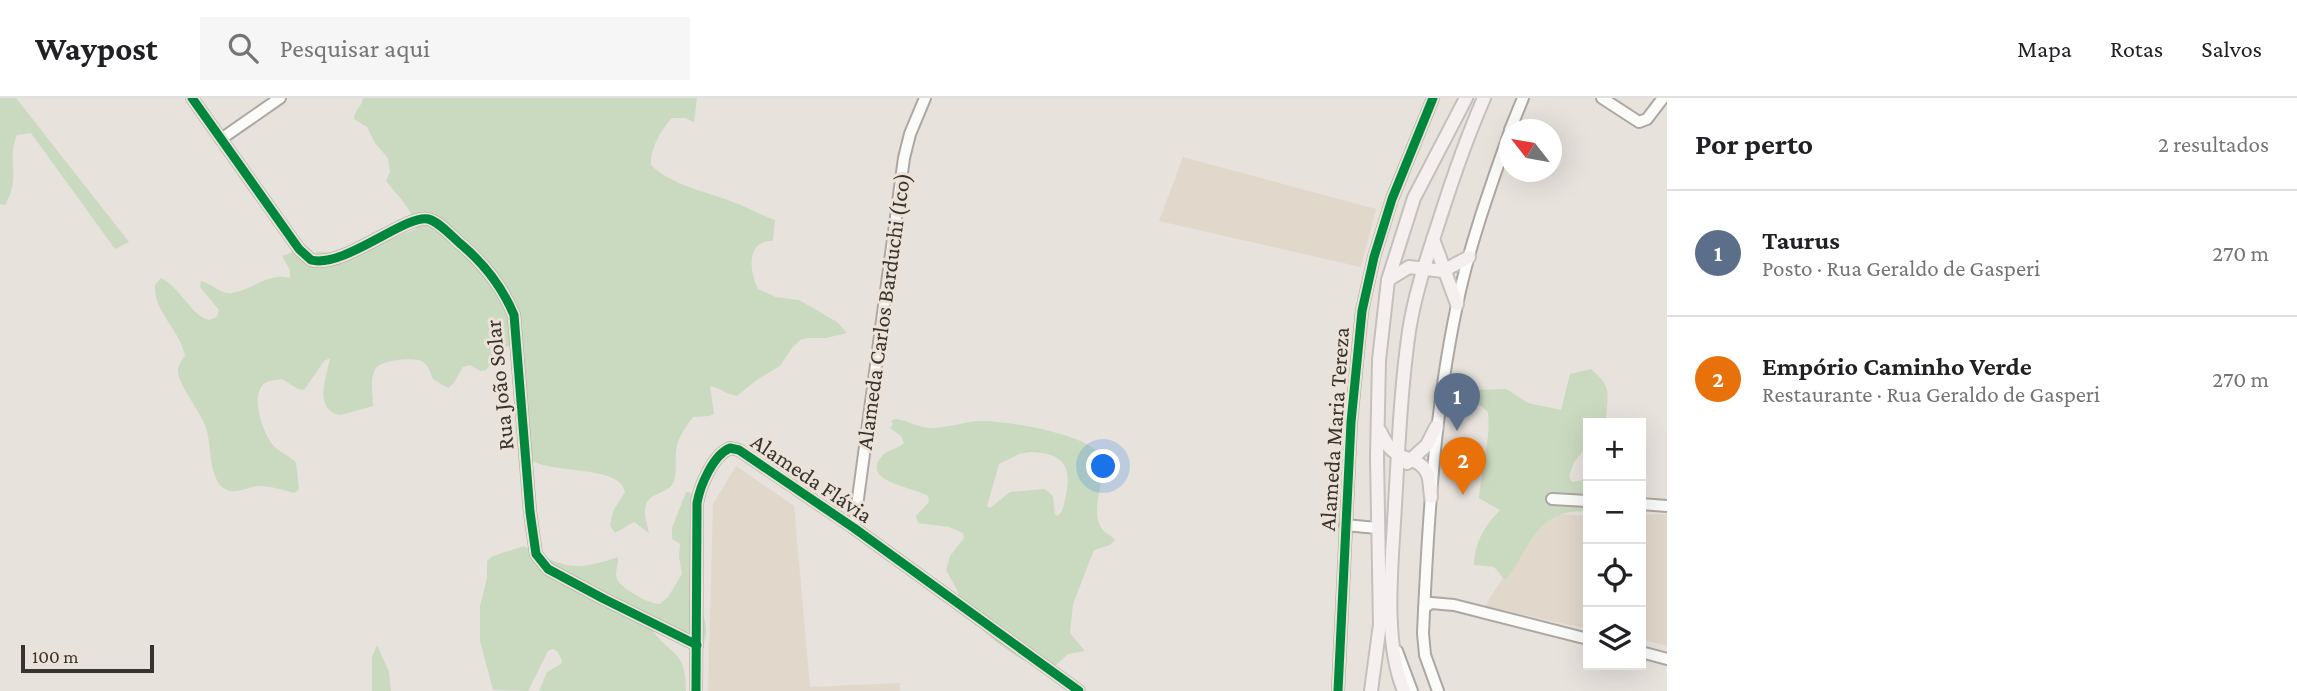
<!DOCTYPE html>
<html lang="pt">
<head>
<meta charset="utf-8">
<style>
  body { margin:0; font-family:"Crimson Pro",serif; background:#f6f6f6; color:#202124 }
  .controls { position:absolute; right:21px; bottom:21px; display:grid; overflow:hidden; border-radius:0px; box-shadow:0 7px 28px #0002 }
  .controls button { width:63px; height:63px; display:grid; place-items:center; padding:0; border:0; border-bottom:2px solid #e0e0e0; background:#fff; color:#202124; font:35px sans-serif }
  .compass { position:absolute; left:1499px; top:21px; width:63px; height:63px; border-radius:50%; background:#fff; box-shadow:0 7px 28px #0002; rotate:301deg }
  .scale { position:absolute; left:21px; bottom:18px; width:133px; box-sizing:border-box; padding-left:7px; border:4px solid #37332f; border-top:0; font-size:19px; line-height:24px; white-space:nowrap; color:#37332f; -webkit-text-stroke:5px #ece2d7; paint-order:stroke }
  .you { position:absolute; left:1104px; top:369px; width:24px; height:24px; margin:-18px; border:5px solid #fff; border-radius:50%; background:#1a73e8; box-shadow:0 0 0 10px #1a73e833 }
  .badge { display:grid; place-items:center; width:46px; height:46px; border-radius:50%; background:#b45309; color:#fff; font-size:23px; font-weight:700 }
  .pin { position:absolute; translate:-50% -58px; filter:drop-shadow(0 2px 4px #0008) }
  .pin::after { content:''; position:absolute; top:37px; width:24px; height:21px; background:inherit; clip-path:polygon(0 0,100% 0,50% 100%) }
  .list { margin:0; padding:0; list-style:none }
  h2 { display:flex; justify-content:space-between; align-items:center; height:91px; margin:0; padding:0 28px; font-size:30px }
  h2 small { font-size:23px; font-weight:400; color:#757577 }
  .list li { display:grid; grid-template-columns:46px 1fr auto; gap:21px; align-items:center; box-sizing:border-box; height:126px; padding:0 28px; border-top:2px solid #e0e0e0 }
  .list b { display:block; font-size:26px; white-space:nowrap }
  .list p { margin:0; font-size:23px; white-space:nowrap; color:#757577 }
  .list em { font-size:23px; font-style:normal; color:#757577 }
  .icon { flex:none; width:38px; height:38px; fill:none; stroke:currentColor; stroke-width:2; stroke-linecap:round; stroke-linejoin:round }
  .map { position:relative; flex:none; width:1667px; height:593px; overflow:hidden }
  header { display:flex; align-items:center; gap:42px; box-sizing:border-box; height:98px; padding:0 35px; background:#fff; border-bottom:2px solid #e0e0e0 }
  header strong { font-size:33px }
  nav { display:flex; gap:38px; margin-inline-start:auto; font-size:24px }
  .search { width:490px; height:63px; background:#f6f6f6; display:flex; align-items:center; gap:18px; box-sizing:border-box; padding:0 24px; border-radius:0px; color:#757577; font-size:26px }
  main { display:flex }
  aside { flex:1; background:#fff }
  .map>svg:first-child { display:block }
  .built { fill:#e2d7cb }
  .green { fill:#cadac0; fill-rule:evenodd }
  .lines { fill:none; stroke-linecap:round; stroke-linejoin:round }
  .minor-casing { stroke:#aca7a3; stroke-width:14 }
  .major-casing { stroke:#c3c0bd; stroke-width:16 }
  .minor { stroke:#fbfbfa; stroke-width:10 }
  .major { stroke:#f5f0ef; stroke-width:12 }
  .cycleway-casing { stroke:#ece2d7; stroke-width:13 }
  .cycleway { stroke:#00873e; stroke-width:9 }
  .labels { text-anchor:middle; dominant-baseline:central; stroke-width:6; stroke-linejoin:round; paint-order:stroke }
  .street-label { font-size:23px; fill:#37332f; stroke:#ece2d7 }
</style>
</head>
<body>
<header>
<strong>Waypost</strong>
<div class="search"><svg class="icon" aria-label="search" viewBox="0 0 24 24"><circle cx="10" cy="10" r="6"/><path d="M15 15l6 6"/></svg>Pesquisar aqui</div>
<nav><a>Mapa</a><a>Rotas</a><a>Salvos</a></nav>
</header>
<main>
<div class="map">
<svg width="1667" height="593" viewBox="0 0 1667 593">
  <rect width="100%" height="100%" fill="#e7e2dc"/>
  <!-- built -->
  <g class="built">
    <polygon points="1183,59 1376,111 1361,169 1159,123"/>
    <polygon points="736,368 794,408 810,589 900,585 900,593 708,593 713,406"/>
    <polygon points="1544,415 1588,418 1588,531 1485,508"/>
    <polygon points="1667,416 1667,548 1641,541 1641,417"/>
  </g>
  <!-- green -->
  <g class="green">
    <path d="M0 0H16L129 144 115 151 31 35 17 37C6 61 22 79 5 107L0 106Z"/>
    <path d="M363 0H697L694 24 685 20H672C661 32 650 51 651 67 673 88 705 93 733 104 747 109 760 117 775 122L773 143C746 142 749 173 758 191L776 199 799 202 837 224 847 235 826 240H808L800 242 792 250 780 268 758 281 737 298C727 297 721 290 710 288L714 316 709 318 693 319C685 330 677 340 676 354 675 363 677 374 674 383 669 397 650 393 646 407 643 416 647 426 649 435L634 424 615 435 610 428 613 413 625 394C620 366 550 377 529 361L514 244 503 252 486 272 480 273 470 267 463 269 453 286 448 290 433 281C430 275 429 266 421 263 413 259 383 262 377 269 369 277 373 297 373 308L341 317C312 312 327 278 330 260L324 263 304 292 298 291 282 281C277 282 270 282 265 285 249 297 263 335 273 347 279 354 289 358 296 364L299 392 294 395C284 392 273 389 262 388 250 387 236 398 225 391 208 381 212 347 206 330 201 314 177 286 178 272 178 267 182 262 185 258 181 233 153 213 155 187L161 180C182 191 191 218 209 222L217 219 219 212 200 189 201 183C212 185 220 197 232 195 253 192 268 174 290 180V172L282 158 296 153 312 157 317 154 354 155 416 131C415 114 397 97 386 83L390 74 388 60 375 45 367 29 354 21C354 12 362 9 363 0Z"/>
    <path d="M1591 271C1614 291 1607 295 1606 322L1604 325H1588V347L1574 364 1569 378 1572 384 1588 381V413C1534 411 1533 448 1505 482L1494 469 1474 467C1475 443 1484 429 1500 412L1479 400C1481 371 1491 343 1488 314L1477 305 1459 299 1475 292 1506 291 1528 305 1561 312 1570 276Z"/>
    <path d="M895 321C908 322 918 330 931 330 947 330 963 324 979 323 1002 322 1091 336 1100 358 1109 380 1087 412 1103 432 1106 436 1112 437 1115 442L1110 447 1094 452 1073 506 1070 535 1085 553 1068 556 1053 570 1030 565 1021 561 996 544 972 522 962 508 957 492 946 472 950 458 964 440 963 435 949 429 918 425 916 418 929 404 928 398C916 389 856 384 884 356 890 351 898 351 904 345L901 338 890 330 893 326 891 323ZM1030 354C1062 355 1072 366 1066 397 1064 405 1064 412 1058 418L1055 416 1053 398 1045 391 1010 394 990 410 987 408 999 366 1019 356Z"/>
    <path d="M686 394H690L694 399 696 501C704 515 710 532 703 547H699L692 534 676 537 658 532 653 533C673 560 686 552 686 593H539L547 574 561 566 562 562 557 553 553 551 548 553 528 593 493 592 480 543V508L487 480V463L493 458 524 448C564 470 574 474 618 459 619 466 614 474 617 481 620 490 651 507 660 506L668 499 682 476 679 459 680 446 672 441V430Z"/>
    <polygon points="377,547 389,574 391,593 372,593 372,559"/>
  </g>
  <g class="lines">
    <defs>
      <g id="minor">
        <path d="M192 0 299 151 311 162C343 171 406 116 428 121 440 124 453 140 463 148 484 166 503 191 514 217L530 414 536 456 548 471 604 501 697 547"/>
        <polyline points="1602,0 1639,24 1647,21 1663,0"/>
        <polyline points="1510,32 1523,0"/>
        <polyline points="221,41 280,0"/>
        <polyline points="1552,401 1588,403"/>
        <polyline points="1641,406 1667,408"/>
        <polyline points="1345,427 1377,430"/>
        <polyline points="854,430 904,60 910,36 925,0"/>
        <polyline points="1424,510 1431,505 1454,507 1588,541"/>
        <polyline points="1397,553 1412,593"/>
        <polyline points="1641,554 1667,561"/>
        <path d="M696 593 697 405C700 388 713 357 730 350L739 352 854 430 1079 593"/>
        <polyline points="1338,593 1351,324 1362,213 1374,159 1392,101 1433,0"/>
        <path d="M1438 593 1425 557 1423 535C1428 425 1434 315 1457 207 1469 148 1490 90 1510 33"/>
      </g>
      <g id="major">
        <polyline points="1433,141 1457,206"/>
        <polyline points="1388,182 1409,169 1443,173 1469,159"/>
        <path d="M1380 333C1384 342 1388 350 1396 355 1407 363 1422 361 1428 377 1430 383 1430 392 1431 399"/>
        <polyline points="1407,365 1427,347 1436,329"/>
        <polyline points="1371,593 1380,526 1377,360 1379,262 1388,182 1414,100 1466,0"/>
        <path d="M1404 593C1384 545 1391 475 1394 424 1398 360 1400 296 1409 233 1415 194 1428 157 1440 120 1453 79 1467 39 1484 0"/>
      </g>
    </defs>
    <!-- minor casing -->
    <use href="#minor" class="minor-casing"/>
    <!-- major casing -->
    <use href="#major" class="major-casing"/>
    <!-- minor -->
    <use href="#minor" class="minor"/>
    <!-- major -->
    <use href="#major" class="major"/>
    <defs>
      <g id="cycleway">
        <path d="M192 0 299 151 311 162C343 171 406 116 428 121 440 124 453 140 463 148 484 166 503 191 514 217L530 414 536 456 548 471 604 501 697 547"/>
        <path d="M696 593 697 405C700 388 713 357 730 350L739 352 854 430 1079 593"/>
        <polyline points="1338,593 1351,324 1362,213 1374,159 1392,101 1433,0"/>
      </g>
    </defs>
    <!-- cycleway casing -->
    <use href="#cycleway" class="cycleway-casing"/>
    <!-- cycleway -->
    <use href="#cycleway" class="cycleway"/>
  </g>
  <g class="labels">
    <!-- street labels -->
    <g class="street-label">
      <text transform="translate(883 213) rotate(-82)">Alameda Carlos Barduchi (Ico)</text>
      <text transform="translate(499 287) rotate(-96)">Rua João Solar</text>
      <text transform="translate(1334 331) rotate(-86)">Alameda Maria Tereza</text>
      <text transform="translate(812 380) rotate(34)">Alameda Flávia</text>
    </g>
  </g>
</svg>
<div class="controls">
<button>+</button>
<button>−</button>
<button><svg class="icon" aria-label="locate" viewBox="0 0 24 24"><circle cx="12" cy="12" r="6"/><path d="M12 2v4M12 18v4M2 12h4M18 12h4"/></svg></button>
<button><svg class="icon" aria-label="layers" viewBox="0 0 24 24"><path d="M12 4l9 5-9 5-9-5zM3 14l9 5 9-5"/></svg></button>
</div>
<svg class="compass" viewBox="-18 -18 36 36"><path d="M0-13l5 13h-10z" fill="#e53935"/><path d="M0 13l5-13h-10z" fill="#757577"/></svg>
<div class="scale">100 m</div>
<div class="you"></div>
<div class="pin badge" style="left:1457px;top:333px;background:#5c6f8a">1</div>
<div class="pin badge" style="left:1463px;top:397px;background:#e8710a">2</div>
</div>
<aside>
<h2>Por perto<small>2 resultados</small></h2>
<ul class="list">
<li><span class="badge" style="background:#5c6f8a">1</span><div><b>Taurus</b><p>Posto · Rua Geraldo de Gasperi</p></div><em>270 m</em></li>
<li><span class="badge" style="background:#e8710a">2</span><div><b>Empório Caminho Verde</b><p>Restaurante · Rua Geraldo de Gasperi</p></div><em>270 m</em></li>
</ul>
</aside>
</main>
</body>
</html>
